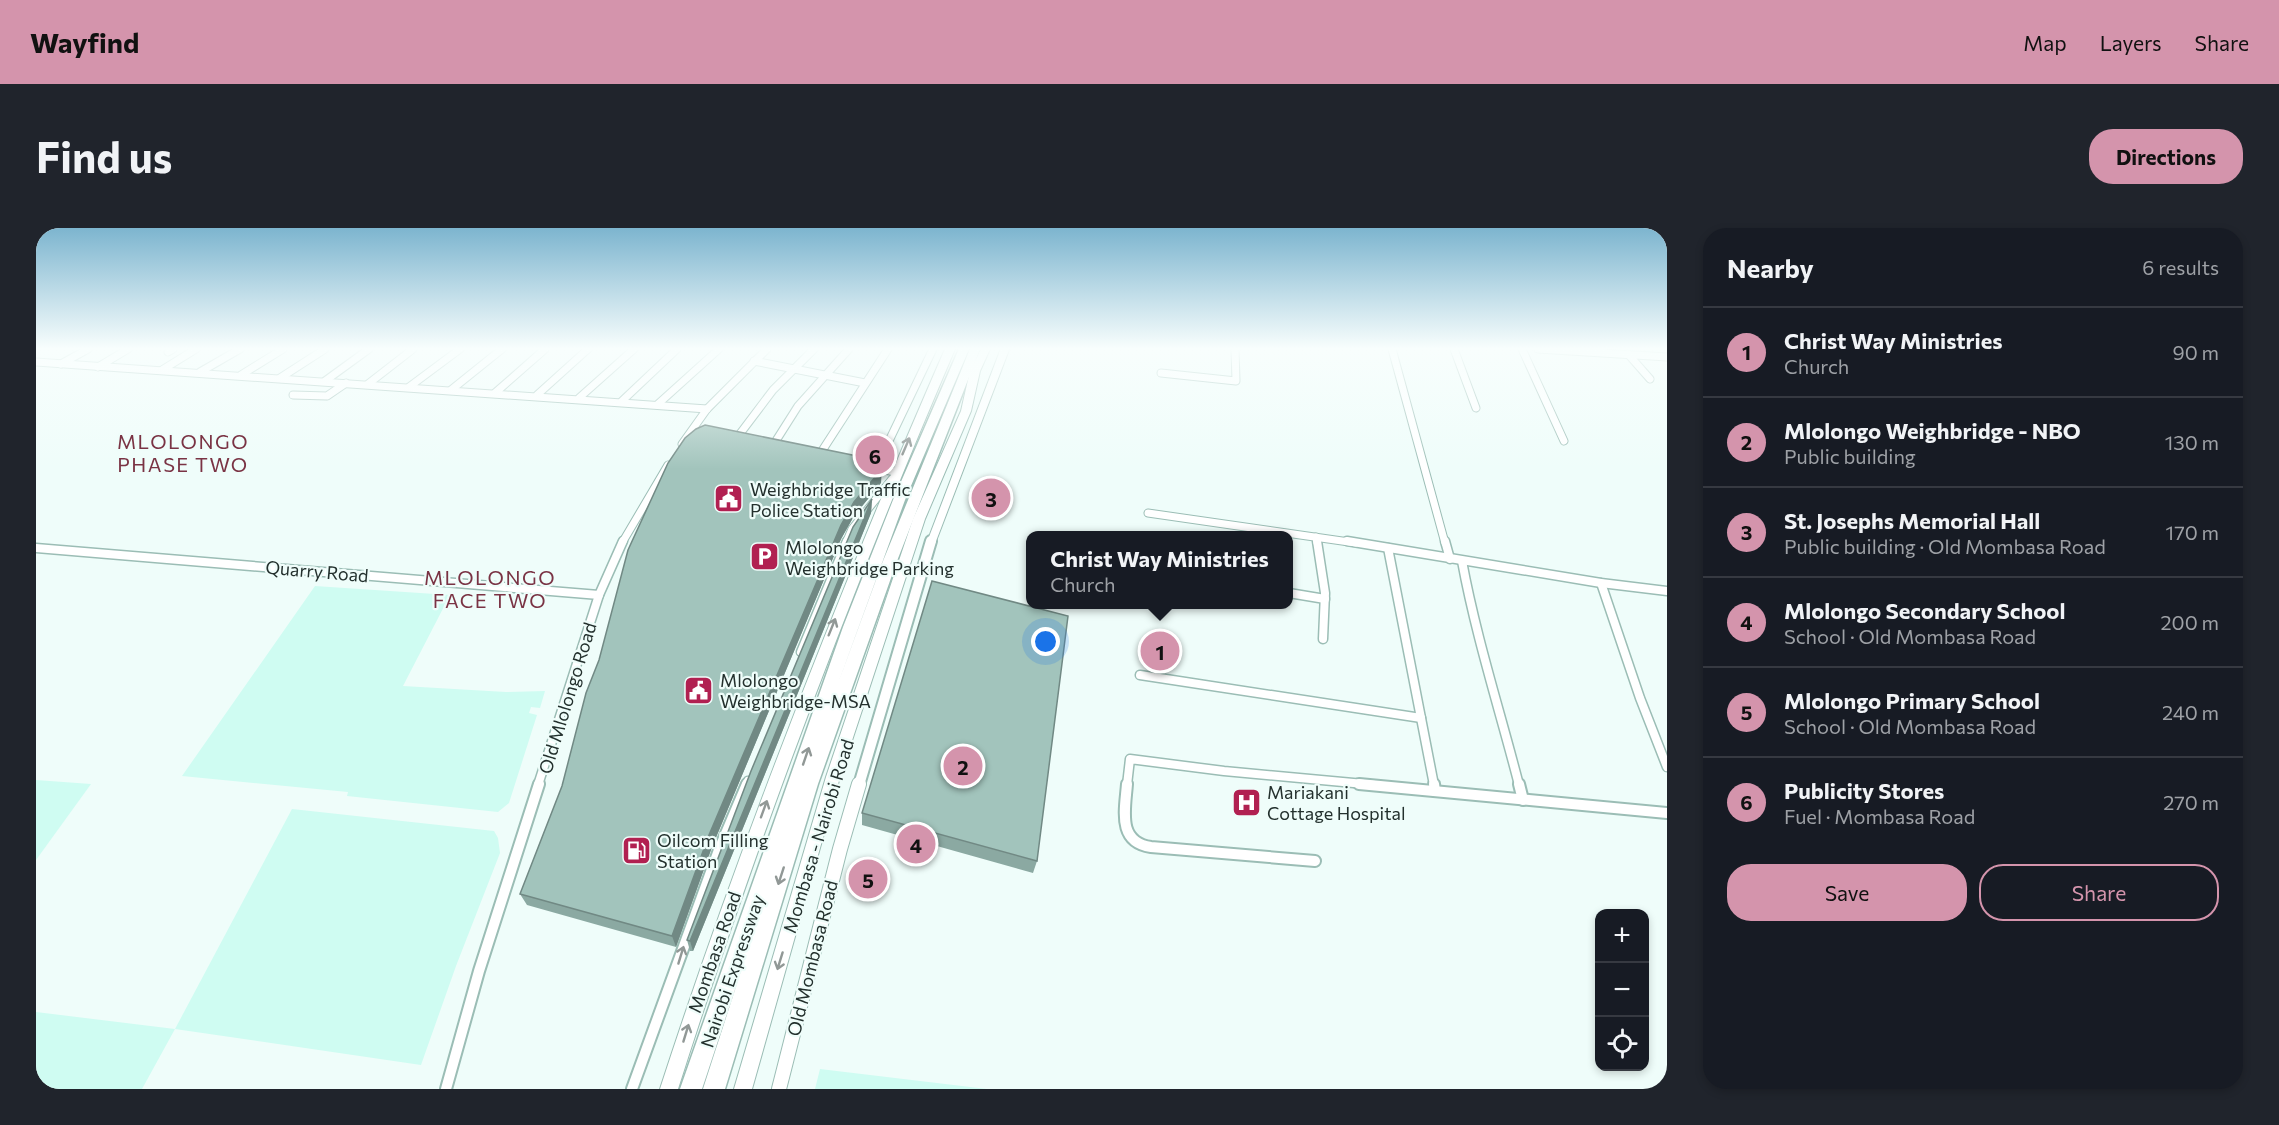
<!DOCTYPE html>
<html lang="en">
<head>
<meta charset="utf-8">
<style>
  body { margin:0; font-family:Commissioner,sans-serif; background:#20242c; color:#f1f3f6 }
  .controls { position:absolute; right:18px; bottom:18px; display:grid; overflow:hidden; border-radius:12px; box-shadow:0 3px 9px #0003 }
  .controls button { width:54px; height:54px; display:grid; place-items:center; padding:0; border:0; border-bottom:2px solid #363941; background:#171b24; color:#f1f3f6; font:30px sans-serif }
  .you { position:absolute; left:1010px; top:414px; width:21px; height:21px; margin:-15px; border:4px solid #fff; border-radius:50%; background:#1a73e8; box-shadow:0 0 0 9px #1a73e833 }
  .badge { display:grid; place-items:center; width:39px; height:39px; border-radius:50%; background:#d494ac; color:#111; font-size:20px; font-weight:700 }
  .pin { position:absolute; translate:-50% -50%; border:3px solid #fff; box-shadow:0 2px 6px #0006 }
  .popup { position:absolute; left:990px; top:303px; width:267px; height:78px; box-sizing:border-box; display:grid; place-content:center; border-radius:12px; background:#171b24; filter:drop-shadow(0 2px 4px #0005); font-size:20px; white-space:nowrap; color:#9ea1a6 }
  .popup b { font-size:22px; color:#f1f3f6 }
  .popup::after { content:''; position:absolute; left:50%; top:100%; margin-left:-12px; border:12px solid transparent; border-top-color:#171b24 }
  .list { margin:0; padding:0; list-style:none }
  h2 { display:flex; justify-content:space-between; align-items:center; height:78px; margin:0; padding:0 24px; font-size:26px }
  h2 small { font-size:20px; font-weight:400; color:#9ea1a6 }
  .list li { display:grid; grid-template-columns:39px 1fr auto; gap:18px; align-items:center; box-sizing:border-box; height:90px; padding:0 24px; border-top:2px solid #363941 }
  .list b { display:block; font-size:22px; white-space:nowrap }
  .list p { margin:0; font-size:20px; white-space:nowrap; color:#9ea1a6 }
  .list em { font-size:20px; font-style:normal; color:#9ea1a6 }
  .actions { display:flex; gap:12px; padding:18px 24px }
  .actions a { flex:1; padding:14px 0; border:2px solid #d494ac; border-radius:24px; text-align:center; font-size:21px; color:#d494ac }
  .actions .main { background:#d494ac; color:#111 }
  .icon { flex:none; width:33px; height:33px; fill:none; stroke:currentColor; stroke-width:2; stroke-linecap:round; stroke-linejoin:round }
  .map { position:relative; flex:none; width:1631px; height:861px; overflow:hidden; border-radius:24px }
  header { display:flex; align-items:center; gap:36px; box-sizing:border-box; height:84px; padding:0 30px; background:#d494ac; color:#111 }
  header strong { font-size:28px }
  nav { display:flex; gap:33px; margin-inline-start:auto; font-size:21px }
  .intro { display:flex; align-items:center; justify-content:space-between; box-sizing:border-box; height:144px; padding:0 36px }
  h1 { margin:0; font-size:42px }
  .button { padding:15px 27px; border-radius:24px; background:#d494ac; color:#111; font-size:21px; font-weight:700 }
  main { display:flex; gap:36px; padding:0 36px }
  aside { flex:1; background:#171b24; border-radius:24px; box-shadow:0 3px 9px #0003 }
  .map>svg:first-child { display:block }
  .built { fill:#cffcf2 }
  .lines { fill:none; stroke-linecap:round; stroke-linejoin:round }
  .minor-far2-casing { stroke:#9bbdb5; stroke-width:9 }
  .minor-far1-casing { stroke:#9bbdb5; stroke-width:11 }
  .minor-casing { stroke:#9bbdb5; stroke-width:14 }
  .tertiary-far2-casing { stroke:#9bbdb5; stroke-width:10 }
  .tertiary-far1-casing { stroke:#9bbdb5; stroke-width:14 }
  .tertiary-casing { stroke:#9bbdb5; stroke-width:16 }
  .trunk-casing { stroke:#9bbdb5; stroke-width:2 }
  .motorway-casing { stroke:#9bbdb5; stroke-width:3 }
  .minor-far2 { stroke:#fff; stroke-width:7 }
  .minor-far1 { stroke:#fff; stroke-width:8 }
  .minor { stroke:#fff; stroke-width:10 }
  .tertiary-far2 { stroke:#fff; stroke-width:8 }
  .tertiary-far1 { stroke:#fff; stroke-width:10 }
  .tertiary { stroke:#fff; stroke-width:14 }
  .trunk { fill:#fff; fill-rule:evenodd }
  .motorway { fill:#fff; fill-rule:evenodd }
  .wall { fill:#8ba9a2 }
  .shaded-wall { fill:#718984 }
  .building { fill:#a2c4bc; stroke:#718984; stroke-width:1.5 }
  .oneway { stroke:#919896 }
  .labels { text-anchor:middle; dominant-baseline:central; stroke-width:4.5; stroke-linejoin:round; paint-order:stroke }
  .poi-label { font-size:18px; fill:#23302d; stroke:#effdfa; text-anchor:start }
  .street-label { font-size:18px; fill:#23302d; stroke:#effdfa }
  .neighbourhood-label { font-size:20px; letter-spacing:1.5px; fill:#7a3344; stroke:#effdfa }
</style>
</head>
<body>
<header>
<strong>Wayfind</strong>
<nav><a>Map</a><a>Layers</a><a>Share</a></nav>
</header>
<div class="intro"><h1>Find us</h1><a class="button">Directions</a></div>
<main>
<div class="map">
<svg width="1631" height="861" viewBox="0 0 1631 861">
  <rect width="100%" height="100%" fill="#effdfa"/>
  <!-- built -->
  <g class="built">
    <polygon points="279,358 414,367 367,458 470,464 509,463 504,480 495,479 493,485 501,487 473,575 462,584 311,568 312,564 146,548"/>
    <polygon points="0,552 55,556 0,632"/>
    <polygon points="256,581 458,603 462,610 464,625 420,738 385,837 139,801 106,861 0,861 0,784 139,801"/>
    <polygon points="784,841 951,861 779,861"/>
  </g>
  <g class="lines">
    <defs>
      <g id="minor-far2">
        <polyline points="1356,121 1409,315"/>
        <polyline points="1418,121 1440,180"/>
        <polyline points="1486,121 1528,213"/>
        <polyline points="1502,121 1631,129"/>
        <polyline points="132,124 137,121"/>
        <polyline points="1592,126 1614,151"/>
        <polyline points="718,133 829,155"/>
        <polyline points="0,134 671,181"/>
        <polyline points="25,136 52,121"/>
        <polyline points="62,139 92,121"/>
        <polyline points="126,142 160,121"/>
        <polyline points="164,144 204,121"/>
        <polyline points="1125,145 1200,153 1199,121"/>
        <polyline points="205,147 247,121"/>
        <polyline points="244,150 289,121"/>
        <polyline points="289,153 333,121"/>
        <polyline points="332,156 377,121"/>
        <polyline points="373,159 424,121"/>
        <polyline points="415,162 466,121"/>
        <polyline points="459,165 509,121"/>
        <polyline points="257,167 291,168 310,155"/>
        <polyline points="501,167 552,121"/>
        <polyline points="543,170 598,121"/>
        <polyline points="586,173 641,121"/>
        <polyline points="622,176 683,121"/>
        <polyline points="700,211 737,162 778,121"/>
        <polyline points="646,216 671,181 731,121"/>
        <polyline points="736,219 762,178 813,121"/>
        <polyline points="782,229 852,121"/>
        <polyline points="836,240 860,244"/>
        <polyline points="840,240 897,121"/>
        <polyline points="1112,285 1320,315"/>
        <polyline points="1280,309 1281,315"/>
        <polyline points="586,315 632,237"/>
        <polyline points="810,315 816,301 856,251"/>
      </g>
      <g id="minor-far1">
        <polyline points="1281,313 1289,365 1287,411"/>
        <polyline points="1311,313 1565,355 1631,363"/>
        <polyline points="1409,313 1414,331"/>
        <polyline points="0,320 563,367"/>
        <polyline points="1352,320 1398,557"/>
        <path d="M1426 333C1440 409 1464 483 1483 557"/>
        <polyline points="1565,355 1604,470 1631,539"/>
        <polyline points="1253,365 1289,371"/>
        <polyline points="765,424 811,313"/>
        <polyline points="1104,447 1385,490"/>
        <polyline points="502,557 563,367 587,313"/>
        <polyline points="710,557 712,553"/>
        <polyline points="1091,557 1094,531 1188,543 1339,557"/>
      </g>
      <g id="minor">
        <path d="M1091 556C1089 582 1081 614 1115 619L1279 633"/>
        <polyline points="1323,556 1631,585"/>
        <polyline points="1398,556 1399,563"/>
        <polyline points="1483,556 1487,572"/>
        <polyline points="410,861 443,743 503,556"/>
        <polyline points="596,861 683,622 711,556"/>
      </g>
      <polyline id="tertiary-far2" points="895,315 969,121"/>
      <polyline id="tertiary-far1" points="823,557 895,313"/>
      <polyline id="tertiary" points="743,861 804,621 823,556"/>
      <g id="trunk">
        <path d="M909 121H919C815 364 722 609 642 861H624C706 609 803 364 909 121Z"/>
        <polygon points="945,121 954,121 944,143 935,183 889,291 804,549 716,861 698,861 790,549 877,291 925,183 934,143"/>
      </g>
      <polygon id="motorway" points="923,121 933,121 869,272 800,461 847,333 934,121 944,121 861,333 782,556 689,861 667,861 708,734 666,861 644,861 807,399 857,272"/>
    </defs>
    <!-- minor-far2 casing -->
    <use href="#minor-far2" class="minor-far2-casing"/>
    <!-- minor-far1 casing -->
    <use href="#minor-far1" class="minor-far1-casing"/>
    <!-- minor casing -->
    <use href="#minor" class="minor-casing"/>
    <!-- tertiary-far2 casing -->
    <use href="#tertiary-far2" class="tertiary-far2-casing"/>
    <!-- tertiary-far1 casing -->
    <use href="#tertiary-far1" class="tertiary-far1-casing"/>
    <!-- tertiary casing -->
    <use href="#tertiary" class="tertiary-casing"/>
    <!-- trunk casing -->
    <use href="#trunk" class="trunk-casing"/>
    <!-- motorway casing -->
    <use href="#motorway" class="motorway-casing"/>
    <!-- minor-far2 -->
    <use href="#minor-far2" class="minor-far2"/>
    <!-- minor-far1 -->
    <use href="#minor-far1" class="minor-far1"/>
    <!-- minor -->
    <use href="#minor" class="minor"/>
    <!-- tertiary-far2 -->
    <use href="#tertiary-far2" class="tertiary-far2"/>
    <!-- tertiary-far1 -->
    <use href="#tertiary-far1" class="tertiary-far1"/>
    <!-- tertiary -->
    <use href="#tertiary" class="tertiary"/>
    <!-- trunk -->
    <use href="#trunk" class="trunk"/>
    <!-- motorway -->
    <use href="#motorway" class="motorway"/>
  </g>
  <!-- wall -->
  <g class="wall">
    <polygon points="845,255 818,288 805,311 676,619 640,719 491,677 484,666 526,558"/>
    <polygon points="836,271 835,285 657,723 654,723 651,712"/>
    <polygon points="826,585 1001,633 997,645 826,597"/>
  </g>
  <!-- shaded-wall -->
  <g class="shaded-wall">
    <polygon points="846,241 845,255 818,288 805,311 676,619 640,719 636,708 673,607 805,297 818,274"/>
    <polygon points="836,271 835,285 657,723 654,713"/>
  </g>
  <!-- building -->
  <g class="building">
    <polygon points="669,197 831,230 843,236 846,241 818,274 805,297 673,607 636,708 484,666 526,558 550,465 563,432 592,322 632,235 649,210 660,201"/>
    <polygon points="836,271 654,713 651,712 715,543 817,299"/>
    <polygon points="896,353 1032,388 1001,633 826,585"/>
  </g>
  <!-- one-way arrows -->
  <defs><path id="oneway-shaft" d="M-6 0H5M1.5-3L5.5 0L1.5 3" fill="none" stroke-width="1.6" stroke-linecap="round" stroke-linejoin="round" transform="scale(1.5)"/></defs>
  <g class="oneway">
    <use href="#oneway-shaft" transform="translate(870 218) rotate(-67)"/>
    <use href="#oneway-shaft" transform="translate(796 399) rotate(-68)"/>
    <use href="#oneway-shaft" transform="translate(770 528) rotate(-71)"/>
    <use href="#oneway-shaft" transform="translate(728 581) rotate(-70)"/>
    <use href="#oneway-shaft" transform="translate(745 648) rotate(108)"/>
    <use href="#oneway-shaft" transform="translate(645 727) rotate(-73)"/>
    <use href="#oneway-shaft" transform="translate(744 733) rotate(107)"/>
    <use href="#oneway-shaft" transform="translate(650 805) rotate(-73)"/>
  </g>
  <!-- sky -->
  <linearGradient id="sky" x2="0" y2="1"><stop stop-color="#7db5cf"/><stop offset="0.5" stop-color="#f8fefd"/><stop offset="1" stop-color="#f8fefd" stop-opacity="0"/></linearGradient>
  <rect width="1631" height="241" fill="url(#sky)"/>
  <!-- icons -->
  <defs>
    <symbol id="civic-square" viewBox="-11 -11 22 22"><rect x="-9" y="-9" width="18" height="18" rx="4" fill="#b12051" stroke="#effdfa"/><path d="M-.6-6.5H3V-4.5H.6V-3L4-1V1h2V6H-6V1h2V-1L-.6-3ZM-1.2 2.5V6h2.4V2.5Z" fill="#fff"/></symbol>
    <symbol id="parking-square" viewBox="-11 -11 22 22"><rect x="-9" y="-9" width="18" height="18" rx="4" fill="#b12051" stroke="#effdfa"/><path d="M-3.5-5.5H1a3.5 3.5 0 0 1 0 7H-1V5.5H-3.5ZM-1-3.4V-.6H.8a1.4 1.4 0 0 0 0-2.8Z" fill="#fff"/></symbol>
    <symbol id="hospital-square" viewBox="-11 -11 22 22"><rect x="-9" y="-9" width="18" height="18" rx="4" fill="#b12051" stroke="#effdfa"/><path d="M-5-5h3v3.5h4V-5h3V5h-3V1.5h-4V5h-3Z" fill="#fff"/></symbol>
    <symbol id="fuel-square" viewBox="-11 -11 22 22"><rect x="-9" y="-9" width="18" height="18" rx="4" fill="#b12051" stroke="#effdfa"/><path d="M-5.5-6h7V0h2V4h1.3V-2.5L3-4.5l.8-.8L6-3V5H2.5V1h-1V6h-7ZM-4.2-4.7v3.2H.2V-4.7Z" fill="#fff"/></symbol>
  </defs>
  <g fill-rule="evenodd">
    <use href="#civic-square" x="676" y="254" width="33" height="33"/>
    <use href="#parking-square" x="712" y="312" width="33" height="33"/>
    <use href="#civic-square" x="646" y="446" width="33" height="33"/>
    <use href="#hospital-square" x="1194" y="558" width="33" height="33"/>
    <use href="#fuel-square" x="584" y="606" width="33" height="33"/>
  </g>
  <g class="labels">
    <!-- poi labels -->
    <g class="poi-label">
      <text x="714" y="261">Weighbridge Traffic<tspan x="714" dy="21">Police Station</tspan></text>
      <text x="749" y="319">Mlolongo<tspan x="749" dy="21">Weighbridge Parking</tspan></text>
      <text x="684" y="452">Mlolongo<tspan x="684" dy="21">Weighbridge-MSA</tspan></text>
      <text x="1231" y="564">Mariakani<tspan x="1231" dy="21">Cottage Hospital</tspan></text>
      <text x="621" y="612">Oilcom Filling<tspan x="621" dy="21">Station</tspan></text>
    </g>
    <!-- street labels -->
    <g class="street-label">
      <text transform="translate(281 343) rotate(5)">Quarry Road</text>
      <text transform="translate(531 470) rotate(-73)">Old Mlolongo Road</text>
      <text transform="translate(782 608) rotate(-73)">Mombasa - Nairobi Road</text>
      <text transform="translate(678 724) rotate(-71)">Mombasa Road</text>
      <text transform="translate(776 730) rotate(-76)">Old Mombasa Road</text>
      <text transform="translate(696 743) rotate(-71)">Nairobi Expressway</text>
    </g>
    <!-- neighbourhood labels -->
    <g class="neighbourhood-label">
      <text x="147" y="213">MLOLONGO<tspan x="147" dy="23">PHASE TWO</tspan></text>
      <text x="454" y="349">MLOLONGO<tspan x="454" dy="23">FACE TWO</tspan></text>
    </g>
  </g>
</svg>
<div class="controls">
<button>+</button>
<button>−</button>
<button><svg class="icon" aria-label="locate" viewBox="0 0 24 24"><circle cx="12" cy="12" r="6"/><path d="M12 2v4M12 18v4M2 12h4M18 12h4"/></svg></button>
</div>
<div class="you"></div>
<div class="pin badge" style="left:1124px;top:423px">1</div>
<div class="popup"><b>Christ Way Ministries</b>Church</div>
<div class="pin badge" style="left:927px;top:538px">2</div>
<div class="pin badge" style="left:955px;top:270px">3</div>
<div class="pin badge" style="left:880px;top:616px">4</div>
<div class="pin badge" style="left:832px;top:651px">5</div>
<div class="pin badge" style="left:839px;top:227px">6</div>
</div>
<aside>
<h2>Nearby<small>6 results</small></h2>
<ul class="list">
<li><span class="badge">1</span><div><b>Christ Way Ministries</b><p>Church</p></div><em>90 m</em></li>
<li><span class="badge">2</span><div><b>Mlolongo Weighbridge - NBO</b><p>Public building</p></div><em>130 m</em></li>
<li><span class="badge">3</span><div><b>St. Josephs Memorial Hall</b><p>Public building · Old Mombasa Road</p></div><em>170 m</em></li>
<li><span class="badge">4</span><div><b>Mlolongo Secondary School</b><p>School · Old Mombasa Road</p></div><em>200 m</em></li>
<li><span class="badge">5</span><div><b>Mlolongo Primary School</b><p>School · Old Mombasa Road</p></div><em>240 m</em></li>
<li><span class="badge">6</span><div><b>Publicity Stores</b><p>Fuel · Mombasa Road</p></div><em>270 m</em></li>
</ul>
<div class="actions"><a class="main">Save</a><a>Share</a></div>
</aside>
</main>
</body>
</html>
